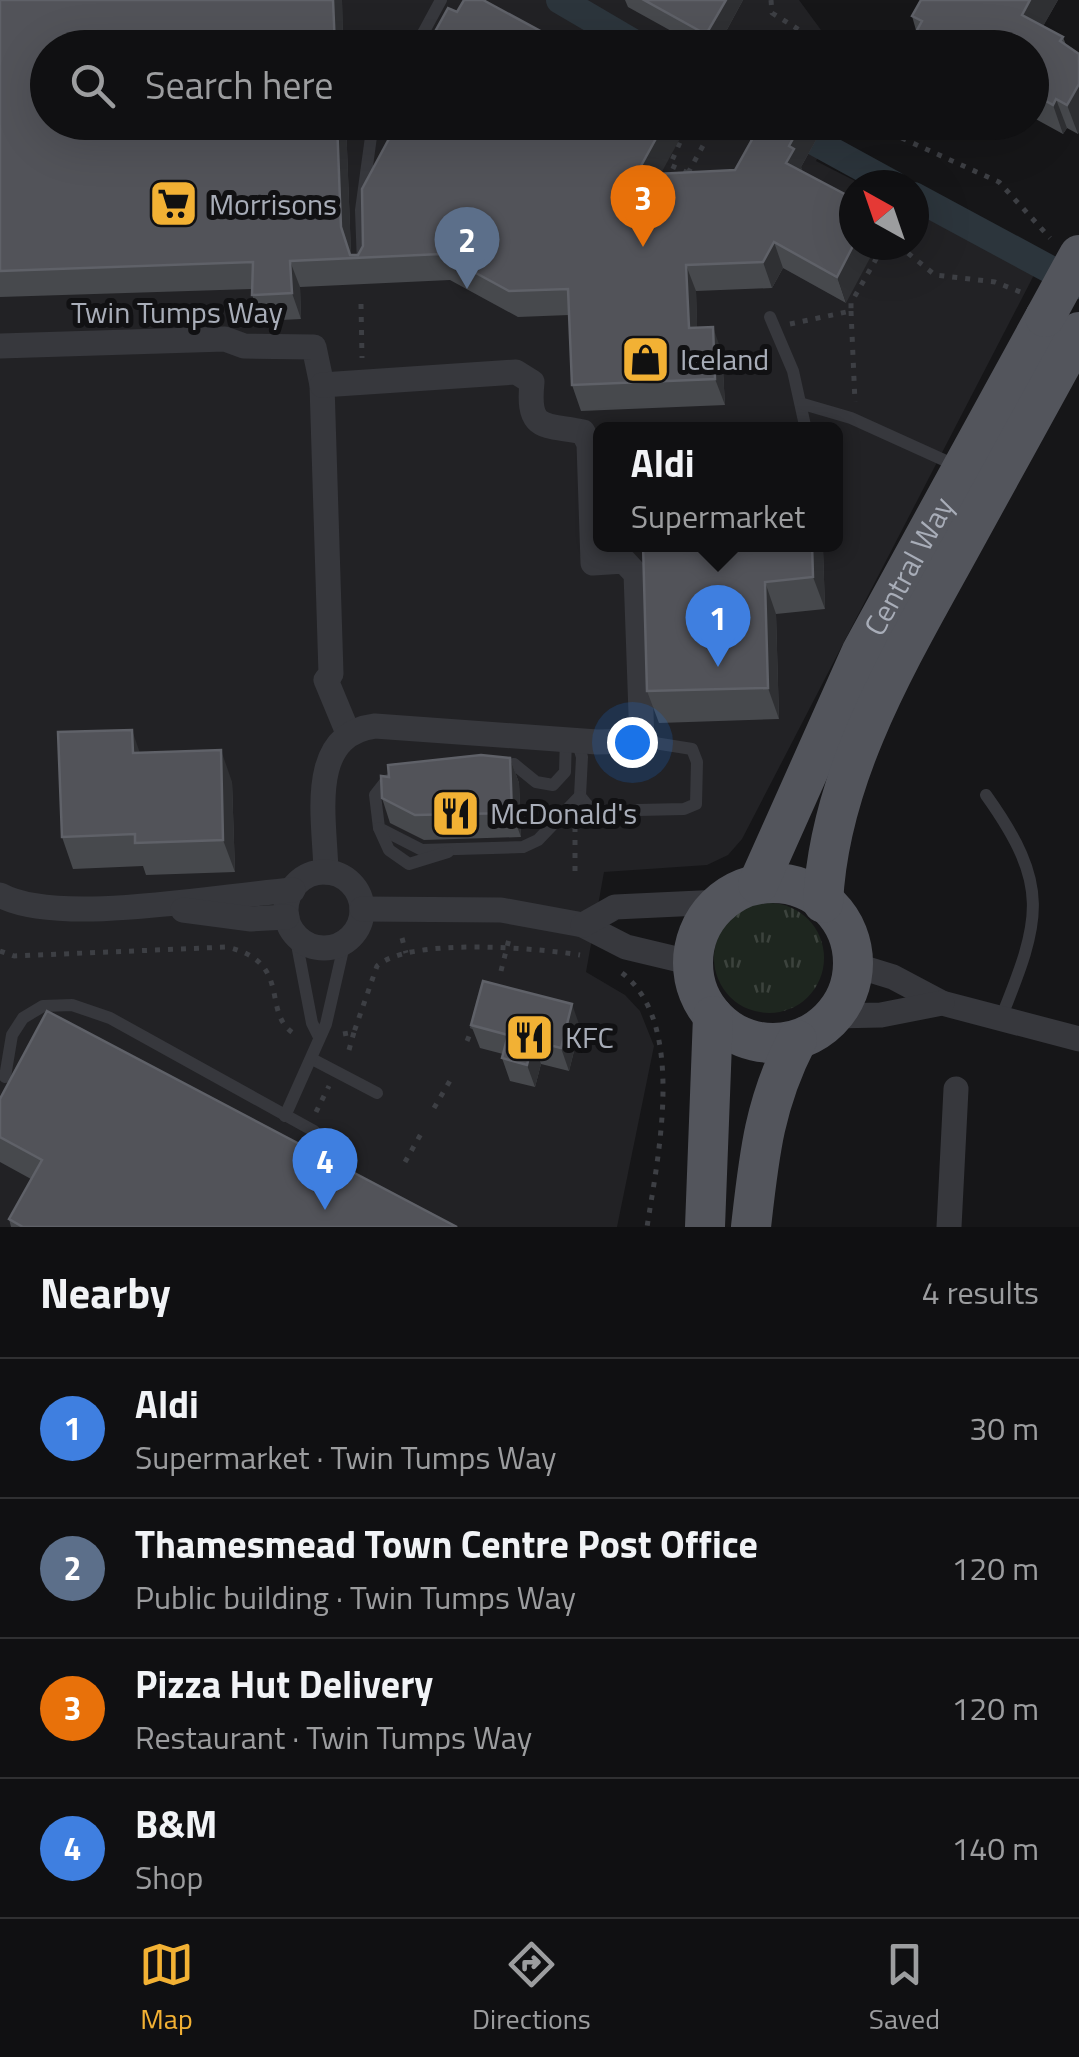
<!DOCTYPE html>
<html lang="en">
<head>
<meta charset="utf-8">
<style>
  body { margin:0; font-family:"Titillium Web",sans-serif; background:#1e1e20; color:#f1f3f6 }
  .compass { position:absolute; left:839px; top:170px; width:90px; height:90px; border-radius:50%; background:#101012; box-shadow:0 10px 40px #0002; rotate:320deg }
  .you { position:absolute; left:632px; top:742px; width:35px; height:35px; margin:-25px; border:8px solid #fff; border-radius:50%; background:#1a73e8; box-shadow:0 0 0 15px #1a73e833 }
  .badge { display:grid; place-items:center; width:65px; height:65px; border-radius:50%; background:#f2b134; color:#fff; font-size:32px; font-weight:700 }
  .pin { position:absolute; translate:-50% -82px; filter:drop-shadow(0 2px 5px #0008) }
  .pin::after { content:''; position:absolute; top:52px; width:35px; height:30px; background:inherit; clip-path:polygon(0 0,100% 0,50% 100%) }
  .popup { position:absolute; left:593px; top:422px; width:250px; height:130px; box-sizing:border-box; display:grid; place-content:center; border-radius:15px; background:#101012; filter:drop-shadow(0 2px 8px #0005); font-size:32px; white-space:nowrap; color:#9c9d9f }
  .popup b { font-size:38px; color:#f1f3f6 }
  .popup::after { content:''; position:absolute; left:50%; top:100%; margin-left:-20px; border:20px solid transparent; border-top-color:#101012 }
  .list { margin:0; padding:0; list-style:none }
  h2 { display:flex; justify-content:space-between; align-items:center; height:130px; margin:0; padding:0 40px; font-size:42px }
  h2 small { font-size:32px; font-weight:400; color:#9c9d9f }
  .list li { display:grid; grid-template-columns:65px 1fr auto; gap:30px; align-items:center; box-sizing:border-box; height:140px; padding:0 40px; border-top:2px solid #303032 }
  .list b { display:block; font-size:38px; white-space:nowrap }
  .list p { margin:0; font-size:32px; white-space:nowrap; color:#9c9d9f }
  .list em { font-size:32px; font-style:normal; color:#9c9d9f }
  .icon { flex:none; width:55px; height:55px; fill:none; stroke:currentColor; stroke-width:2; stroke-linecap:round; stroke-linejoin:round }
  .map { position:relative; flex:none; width:1079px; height:1227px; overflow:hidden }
  .search { position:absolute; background:#101012; box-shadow:0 10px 40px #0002; left:30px; right:30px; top:30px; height:110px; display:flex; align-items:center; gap:25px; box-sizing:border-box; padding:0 35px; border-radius:55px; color:#9c9d9f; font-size:38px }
  .sheet { height:690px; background:#101012 }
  nav { display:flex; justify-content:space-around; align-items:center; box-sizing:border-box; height:140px; border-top:2px solid #303032; background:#101012; font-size:28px; color:#9c9d9f }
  nav a { display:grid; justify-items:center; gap:5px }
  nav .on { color:#f2b134 }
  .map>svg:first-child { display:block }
  .built { fill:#222225; fill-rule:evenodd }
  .grass { fill:url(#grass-tufts) }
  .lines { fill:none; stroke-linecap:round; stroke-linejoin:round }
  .canal { stroke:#2c353c; stroke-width:28 }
  .path { stroke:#3d3f44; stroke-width:5; stroke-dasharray:5 8; stroke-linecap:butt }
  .lane { stroke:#37383d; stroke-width:12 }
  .street { stroke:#37383d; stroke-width:25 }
  .primary { stroke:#53555c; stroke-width:40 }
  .primary-bridge { stroke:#53555c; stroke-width:40 }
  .wall { fill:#47494d }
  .shaded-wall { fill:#2f3033 }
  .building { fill:#525359; stroke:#5f6168; stroke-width:2.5 }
  .labels { text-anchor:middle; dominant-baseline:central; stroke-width:10; stroke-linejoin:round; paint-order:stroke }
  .poi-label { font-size:30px; fill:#a8adb8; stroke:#111113; text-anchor:start }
  .street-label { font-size:30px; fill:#a8adb8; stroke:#111113 }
</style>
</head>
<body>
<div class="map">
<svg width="1079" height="1227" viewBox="0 0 1079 1227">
  <defs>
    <pattern id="grass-tufts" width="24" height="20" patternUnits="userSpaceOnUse" patternTransform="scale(2.5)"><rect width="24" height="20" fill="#1e261f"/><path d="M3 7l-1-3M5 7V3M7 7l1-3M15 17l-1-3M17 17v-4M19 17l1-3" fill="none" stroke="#3c433d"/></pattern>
  </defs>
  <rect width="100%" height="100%" fill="#161618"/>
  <!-- built -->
  <path class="built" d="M0 0H799L821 30 824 47 48 48V122L835 123 816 161 863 185H854V245H914V211L1035 273 742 839 728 855 707 865 604 872 586 972 625 995 640 1011 654 1046 617 1227H0ZM600 430H836V544H600Z"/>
  <!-- grass -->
  <circle class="grass" cx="769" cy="958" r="55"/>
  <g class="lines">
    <!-- canal -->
    <g class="canal">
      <polyline points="560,0 642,48"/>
      <polyline points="779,122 894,185"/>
      <polyline points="914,196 1079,285"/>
    </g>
    <!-- path -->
    <g class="path">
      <polyline points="771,0 772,13 801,31 810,48"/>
      <polyline points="866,122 999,182 1050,238"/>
      <polyline points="688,173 670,165 689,122"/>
      <polyline points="688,173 711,131 749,131 753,141"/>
      <polyline points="898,245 935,275 995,282 1023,293"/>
      <polyline points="361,304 362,358"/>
      <polyline points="851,311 855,402"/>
      <polyline points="790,324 851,311 851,303 884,245"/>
      <polyline points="575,827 575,877"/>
      <polyline points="402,938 406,953"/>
      <path d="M0 951 14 956 227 947C296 963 258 1016 298 1036"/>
      <polyline points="501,971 510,935"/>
      <path d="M622 973C687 1023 658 1156 647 1227"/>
      <path d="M343 1034 354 1032 377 966C409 937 538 948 580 955"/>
      <polyline points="467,1041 475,1022"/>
      <polyline points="349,1050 354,1032"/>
      <polyline points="434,1108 451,1079"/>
      <polyline points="316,1112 329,1086"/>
      <polyline points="405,1162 422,1132"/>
    </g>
    <!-- lane -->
    <g class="lane">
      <polyline points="415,48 441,0"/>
      <polyline points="363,264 361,210 373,122"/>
      <polyline points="770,317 793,371 806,430"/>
      <polyline points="803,404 851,418 957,466"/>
      <polyline points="577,741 582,757 580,796 592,811 684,809 696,804 697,762 692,749 642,741"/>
      <polyline points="499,766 514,764 536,782 553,785 565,772 566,738"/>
      <polyline points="395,778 386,781 375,795 379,828 422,850 523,847 538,840 580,796"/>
      <path d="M986 795C1051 886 1041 919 1001 1018"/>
      <polyline points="379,828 389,850 409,864 448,852"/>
      <polyline points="295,934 312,1023 319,1037"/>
      <polyline points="312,1059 377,1093"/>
      <polyline points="5,1077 12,1035 23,1018 43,1006 72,1005 110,1018 314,1131"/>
      <polyline points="285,1116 326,1024 345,941"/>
    </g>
    <!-- street -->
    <g class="street">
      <polyline points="0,346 225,339 244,346 314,347 322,385 331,674 326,680 348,733"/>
      <path d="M322 385 516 372 532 382C527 432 544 424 583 432L589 444 593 563 624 561 636 574 642 741 597 742 375 726C306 735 325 820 326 872"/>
      <circle cx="324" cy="910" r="38"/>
      <path d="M0 895C58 927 223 895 293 890"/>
      <polyline points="362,909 501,910 583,925 626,947 693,963"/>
      <polyline points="183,910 251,919 287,917"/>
      <polyline points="583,925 615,907 721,902"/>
      <polyline points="854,965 893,977 942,1003 1079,1039"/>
      <polyline points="834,1016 881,1015 942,1003"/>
      <polyline points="949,1227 956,1089"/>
    </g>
    <!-- primary -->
    <g class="primary">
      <circle cx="773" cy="963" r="80"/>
      <path id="s1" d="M758 884 862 651 1045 317"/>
      <path d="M823 903C829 776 898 661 958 552 998 479 1039 405 1079 332"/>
      <polyline points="705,1227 713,1016"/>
      <path d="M751 1227C759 1156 764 1104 797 1040"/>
    </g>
    <!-- primary-bridge -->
    <polyline class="primary-bridge" points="1045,317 1079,255"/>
  </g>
  <!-- wall -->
  <g class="wall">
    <polygon points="0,0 342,0 343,48 48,48 346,122 351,255 358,255 661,173 735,170 770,136 777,122 826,122 801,167 846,303 783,268 772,288 696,291 697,328 722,353 725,405 581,411 572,385 569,315 518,317 450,280 300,287 301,319 262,321 252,295 252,289 0,297"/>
    <polygon points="625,0 743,0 717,48 702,48 628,7"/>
    <polygon points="1058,0 1043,26 1063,37 1066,45 1079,54 1078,134 1067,128 1063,134 1032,117 1032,48 921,48 912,16"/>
    <polygon points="643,544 821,544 823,549 825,609 776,614 779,719 659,723 647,691"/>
    <polygon points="140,753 232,782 235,872 146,875 143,866 73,869 62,837"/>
    <polygon points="510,758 519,783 521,837 424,840 390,823 382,798 389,777"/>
    <polygon points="471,1025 580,1027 569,1071 541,1064 535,1087 510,1081 502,1058 503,1054 480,1048"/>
    <polygon points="0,1099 457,1227 11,1227 9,1219 31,1179 0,1162"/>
  </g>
  <!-- shaded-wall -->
  <g class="shaded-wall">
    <polygon points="333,0 342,0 343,48 335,48"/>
    <polygon points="726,0 743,0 717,48 715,48 708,31"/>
    <polygon points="1030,0 1058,0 1033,44 1022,15"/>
    <polygon points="1079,84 1079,133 1078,134 1067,105"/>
    <polygon points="1056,99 1067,128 1063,134 1053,105"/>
    <polygon points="337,122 346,122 351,253 352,258 351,258 341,227"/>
    <polygon points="665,122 689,122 646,201 636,175"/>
    <polygon points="802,122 826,122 801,167 804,175 786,163 789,146"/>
    <polygon points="774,242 783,268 772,288 763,262"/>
    <polygon points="854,245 877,245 846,303 837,277"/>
    <polygon points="290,261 300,287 301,319 292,293"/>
    <polygon points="686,265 696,291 698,354 689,328"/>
    <polygon points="713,327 722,353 725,405 715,379"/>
    <polygon points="812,544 821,544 823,549 825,609 813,577"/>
    <polygon points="765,582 776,614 779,719 768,688"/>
    <polygon points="132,730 143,762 133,753"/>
    <polygon points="221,750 232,782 235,872 223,840"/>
    <polygon points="510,758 519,783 521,837 512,813"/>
    <polygon points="572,1004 580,1027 569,1071 561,1048"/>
    <polygon points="533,1041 541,1064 535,1087 527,1065"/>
  </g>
  <!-- building -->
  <g class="building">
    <polygon points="0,0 333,0 335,48 48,48 48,122 337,122 341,227 350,255 358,255 363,246 362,189 398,122 665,122 636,175 735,170 758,129 770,136 777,122 802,122 789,146 794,149 786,163 854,199 854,244 837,277 774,242 763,262 686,265 689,328 713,327 715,379 572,385 568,289 509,291 441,254 290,261 292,293 252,295 253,262 0,271"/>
    <polygon points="464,0 483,0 572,48 426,48 448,8 457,12"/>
    <polygon points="644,0 726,0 708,31 700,31"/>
    <polygon points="921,0 1030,0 1022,15 1063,37 1060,41 1079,54 1079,84 1067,105 1056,99 1053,105 1032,93 1032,48 929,48 923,45 927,38 916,32 922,21 912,16"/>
    <polygon points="643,544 812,544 813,577 765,582 768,688 647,691"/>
    <polygon points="132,730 133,753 221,750 223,840 135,843 135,834 62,837 58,732"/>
    <polygon points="481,755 510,758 512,813 415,815 382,798 381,776 389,777 388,765"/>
    <polygon points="483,981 572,1004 561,1048 533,1041 527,1065 502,1058 508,1035 471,1025"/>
    <polygon points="47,1011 457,1227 23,1227 9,1219 42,1160 0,1137 0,1099"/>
  </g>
  <!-- icons -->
  <defs>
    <symbol id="supermarket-square" viewBox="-11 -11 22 22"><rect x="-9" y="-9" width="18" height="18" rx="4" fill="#f2b134" stroke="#111113"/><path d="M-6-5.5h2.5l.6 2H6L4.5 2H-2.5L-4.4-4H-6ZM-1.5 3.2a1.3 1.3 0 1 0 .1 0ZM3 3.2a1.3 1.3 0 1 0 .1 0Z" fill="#111"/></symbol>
    <symbol id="shop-square" viewBox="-11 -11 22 22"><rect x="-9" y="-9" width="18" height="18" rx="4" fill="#f2b134" stroke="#111113"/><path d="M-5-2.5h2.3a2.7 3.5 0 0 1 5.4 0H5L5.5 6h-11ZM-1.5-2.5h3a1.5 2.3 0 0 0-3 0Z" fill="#111"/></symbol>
    <symbol id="restaurant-square" viewBox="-11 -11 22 22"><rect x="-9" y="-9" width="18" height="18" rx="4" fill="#f2b134" stroke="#111113"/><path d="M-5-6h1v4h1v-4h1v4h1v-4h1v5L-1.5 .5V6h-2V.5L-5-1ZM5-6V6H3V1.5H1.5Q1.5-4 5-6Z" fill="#111"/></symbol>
  </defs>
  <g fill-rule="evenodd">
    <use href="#supermarket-square" x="146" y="176" width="55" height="55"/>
    <use href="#shop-square" x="618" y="332" width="55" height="55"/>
    <use href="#restaurant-square" x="428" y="786" width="55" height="55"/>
    <use href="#restaurant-square" x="502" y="1010" width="55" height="55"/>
  </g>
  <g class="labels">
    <!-- poi labels -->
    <g class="poi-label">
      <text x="209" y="204">Morrisons</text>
      <text x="680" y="359">Iceland</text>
      <text x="490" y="813">McDonald's</text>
      <text x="565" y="1037">KFC</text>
    </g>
    <!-- street labels -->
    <g class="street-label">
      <text x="177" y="312">Twin Tumps Way</text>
      <text stroke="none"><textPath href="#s1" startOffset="352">Central Way</textPath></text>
    </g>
  </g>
</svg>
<svg class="compass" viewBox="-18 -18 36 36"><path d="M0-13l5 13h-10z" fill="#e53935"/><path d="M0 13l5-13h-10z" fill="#9c9d9f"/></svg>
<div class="you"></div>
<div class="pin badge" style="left:718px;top:667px;background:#3f7fe0">1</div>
<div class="popup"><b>Aldi</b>Supermarket</div>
<div class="pin badge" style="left:467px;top:289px;background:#5c6f8a">2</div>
<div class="pin badge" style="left:643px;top:247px;background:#e8710a">3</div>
<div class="pin badge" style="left:325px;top:1210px;background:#3f7fe0">4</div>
<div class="search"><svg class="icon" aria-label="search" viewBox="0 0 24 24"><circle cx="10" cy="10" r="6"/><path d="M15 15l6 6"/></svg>Search here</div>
</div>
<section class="sheet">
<h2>Nearby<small>4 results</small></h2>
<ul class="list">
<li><span class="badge" style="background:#3f7fe0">1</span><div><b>Aldi</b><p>Supermarket · Twin Tumps Way</p></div><em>30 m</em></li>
<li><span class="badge" style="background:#5c6f8a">2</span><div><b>Thamesmead Town Centre Post Office</b><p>Public building · Twin Tumps Way</p></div><em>120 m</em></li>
<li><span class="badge" style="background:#e8710a">3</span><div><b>Pizza Hut Delivery</b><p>Restaurant · Twin Tumps Way</p></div><em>120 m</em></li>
<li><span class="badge" style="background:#3f7fe0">4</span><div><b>B&amp;M</b><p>Shop</p></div><em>140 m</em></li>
</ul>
</section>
<nav>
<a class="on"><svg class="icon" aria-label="map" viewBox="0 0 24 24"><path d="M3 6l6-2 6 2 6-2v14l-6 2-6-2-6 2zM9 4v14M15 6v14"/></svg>Map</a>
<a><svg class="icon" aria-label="directions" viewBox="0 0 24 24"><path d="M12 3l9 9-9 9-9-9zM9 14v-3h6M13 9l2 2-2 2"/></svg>Directions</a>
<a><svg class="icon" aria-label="saved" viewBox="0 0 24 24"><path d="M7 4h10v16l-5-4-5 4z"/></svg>Saved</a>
</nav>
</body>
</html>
